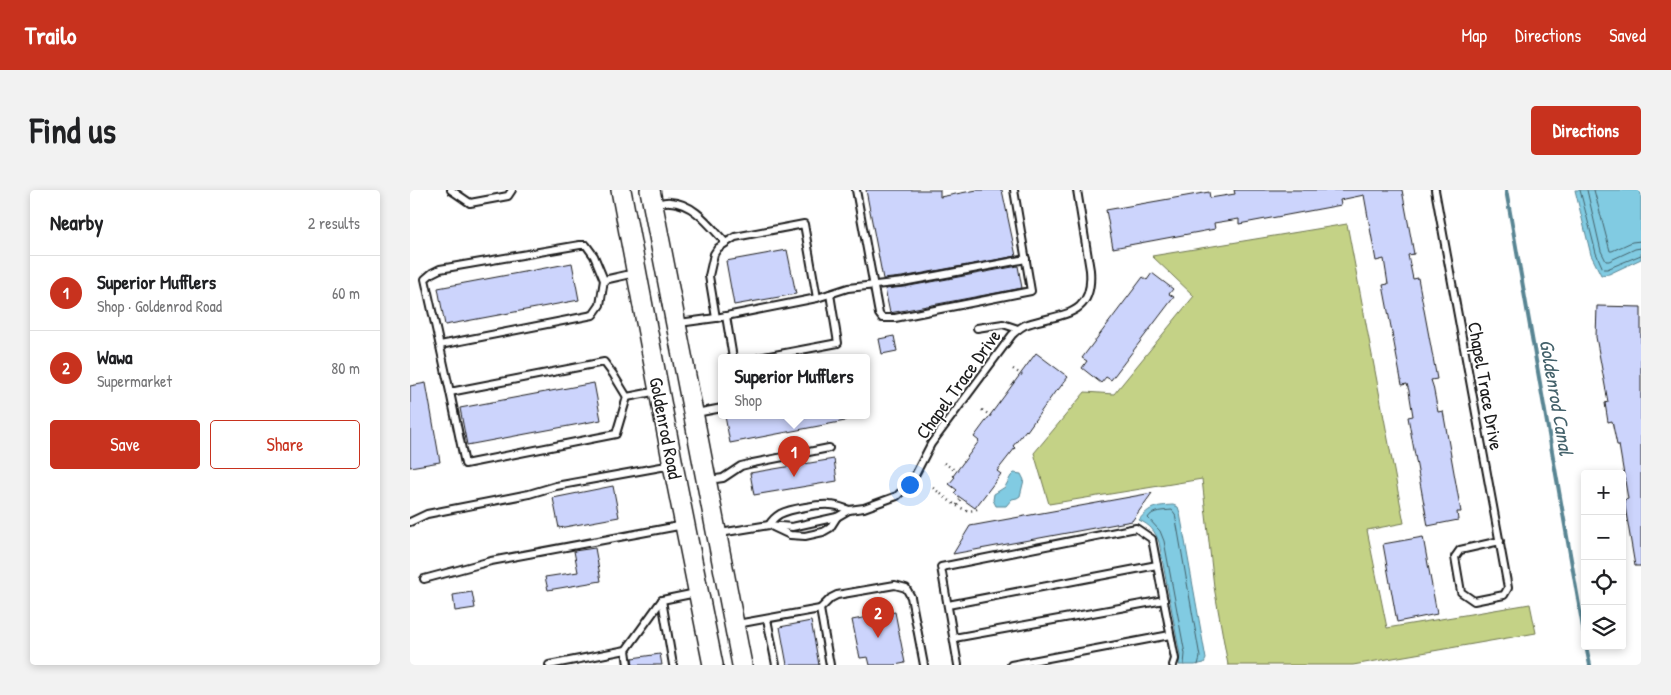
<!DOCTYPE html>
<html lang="en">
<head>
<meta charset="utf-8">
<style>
  body { margin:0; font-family:"Patrick Hand",sans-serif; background:#f2f2f2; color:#202124 }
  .controls { position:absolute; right:15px; bottom:15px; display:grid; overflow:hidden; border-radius:5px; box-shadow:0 2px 8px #0003 }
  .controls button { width:45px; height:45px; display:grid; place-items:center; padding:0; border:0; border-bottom:1px solid #e0e0e0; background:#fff; color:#202124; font:25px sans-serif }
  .you { position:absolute; left:499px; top:294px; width:18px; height:18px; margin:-12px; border:4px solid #fff; border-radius:50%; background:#1a73e8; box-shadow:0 0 0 8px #1a73e833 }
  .badge { display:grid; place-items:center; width:32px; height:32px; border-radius:50%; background:#c8321e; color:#fff; font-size:16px; font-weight:700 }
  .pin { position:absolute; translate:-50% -41px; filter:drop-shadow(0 1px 2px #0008) }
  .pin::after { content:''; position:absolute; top:26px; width:18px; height:15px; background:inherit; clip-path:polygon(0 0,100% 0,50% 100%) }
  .popup { position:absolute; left:308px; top:164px; width:152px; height:65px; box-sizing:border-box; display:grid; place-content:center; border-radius:5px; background:#fff; filter:drop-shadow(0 1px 4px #0005); font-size:16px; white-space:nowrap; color:#757577 }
  .popup b { font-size:19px; color:#202124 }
  .popup::after { content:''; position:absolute; left:50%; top:100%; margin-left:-10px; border:10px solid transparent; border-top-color:#fff }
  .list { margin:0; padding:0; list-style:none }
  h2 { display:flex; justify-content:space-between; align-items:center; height:65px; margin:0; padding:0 20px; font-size:21px }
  h2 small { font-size:16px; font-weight:400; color:#757577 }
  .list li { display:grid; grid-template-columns:32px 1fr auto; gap:15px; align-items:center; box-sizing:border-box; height:75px; padding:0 20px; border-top:1px solid #e0e0e0 }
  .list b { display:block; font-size:19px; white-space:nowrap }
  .list p { margin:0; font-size:16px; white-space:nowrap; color:#757577 }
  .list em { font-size:16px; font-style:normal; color:#757577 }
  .actions { display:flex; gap:10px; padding:15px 20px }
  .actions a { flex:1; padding:11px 0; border:1px solid #c8321e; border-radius:5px; text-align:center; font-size:18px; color:#c8321e }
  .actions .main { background:#c8321e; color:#fff }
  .icon { flex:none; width:28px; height:28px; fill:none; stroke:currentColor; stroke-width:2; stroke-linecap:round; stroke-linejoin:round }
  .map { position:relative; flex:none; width:1231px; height:475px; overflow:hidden; border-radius:5px }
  header { display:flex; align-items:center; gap:30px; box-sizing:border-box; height:70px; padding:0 25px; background:#c8321e; color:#fff }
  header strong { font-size:24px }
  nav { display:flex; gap:28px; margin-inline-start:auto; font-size:18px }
  .intro { display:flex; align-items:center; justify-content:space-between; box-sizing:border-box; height:120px; padding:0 30px }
  h1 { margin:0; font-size:35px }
  .button { padding:12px 22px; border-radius:5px; background:#c8321e; color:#fff; font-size:18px; font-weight:700 }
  main { display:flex; gap:30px; padding:0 30px }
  aside { flex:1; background:#fff; border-radius:5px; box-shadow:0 2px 8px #0003 }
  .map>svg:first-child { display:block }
  .green { fill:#c4d286; stroke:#707751 }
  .water { fill:#81cbe2; stroke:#598593 }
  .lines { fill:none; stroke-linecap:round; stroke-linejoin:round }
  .shore { stroke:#44626b; stroke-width:1 }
  .stream { stroke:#598593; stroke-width:4 }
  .building { fill:#ccd4fc; stroke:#1c1c1c }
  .service-casing { stroke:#1c1c1c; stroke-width:10 }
  .secondary-casing { stroke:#1c1c1c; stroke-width:22 }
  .path { stroke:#1c1c1c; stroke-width:2.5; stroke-dasharray:1 4; stroke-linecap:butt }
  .service { stroke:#fff; stroke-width:6 }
  .secondary { stroke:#fff; stroke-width:19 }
  .labels { text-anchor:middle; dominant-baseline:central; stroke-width:4; stroke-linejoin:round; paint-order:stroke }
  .street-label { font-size:19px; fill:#1c1c1c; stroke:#fff }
  .water-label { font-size:20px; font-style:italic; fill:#44626b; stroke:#fff }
</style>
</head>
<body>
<header>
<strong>Trailo</strong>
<nav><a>Map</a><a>Directions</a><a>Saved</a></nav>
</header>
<div class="intro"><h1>Find us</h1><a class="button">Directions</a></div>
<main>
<aside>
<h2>Nearby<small>2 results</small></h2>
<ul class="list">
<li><span class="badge">1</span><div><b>Superior Mufflers</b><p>Shop · Goldenrod Road</p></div><em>60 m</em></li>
<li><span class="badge">2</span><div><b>Wawa</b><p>Supermarket</p></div><em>80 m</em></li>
</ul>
<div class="actions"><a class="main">Save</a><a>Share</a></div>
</aside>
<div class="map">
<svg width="1231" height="475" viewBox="0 0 1231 475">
  <rect width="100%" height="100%" fill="#fff"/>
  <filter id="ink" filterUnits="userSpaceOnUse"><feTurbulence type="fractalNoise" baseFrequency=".02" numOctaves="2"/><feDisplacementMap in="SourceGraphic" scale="10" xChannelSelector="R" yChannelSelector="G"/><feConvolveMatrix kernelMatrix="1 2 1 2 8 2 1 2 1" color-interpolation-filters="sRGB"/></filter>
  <g filter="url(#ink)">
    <!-- green -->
    <polygon class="green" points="937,34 994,333 957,340 977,438 1120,414 1126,443 943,475 818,475 804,397 792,289 639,314 624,263 675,202 704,204 784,106 742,66"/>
    <!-- water -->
    <g class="water">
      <polygon points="1165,0 1231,0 1231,69 1199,84 1191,85 1181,65"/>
      <polygon points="604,283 611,284 614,290 610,306 607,308 602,309 596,316 586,316 583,310 584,304 595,297 601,286"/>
      <path d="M763 315 768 317 770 323 796 469 794 473 785 475H769L770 465 749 352C745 341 740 335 729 330 740 316 746 316 763 315Z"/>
    </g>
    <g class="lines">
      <!-- shore -->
      <g class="shore">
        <polyline points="1170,0 1186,63 1193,79 1197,79 1231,65"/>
        <polyline points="1177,0 1191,61 1196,71 1199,71 1225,59 1231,58"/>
        <polyline points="1184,0 1200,61 1202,61 1222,52 1231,51"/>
        <path d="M774 475 775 464 754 351 750 341 738 328C742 320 754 321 762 320L765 324 790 467 788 475"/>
      </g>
      <!-- stream -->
      <g class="stream">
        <polyline points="1096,0 1175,449"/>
        <polyline points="1176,456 1180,475"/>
      </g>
    </g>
    <!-- building -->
    <g class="building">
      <polygon points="456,0 530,0 530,7 567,0 592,0 606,66 492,87 473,89"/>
      <polygon points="824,0 992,0 1004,64 998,65 1003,89 1008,88 1027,189 1021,190 1023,196 1028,222 1033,221 1051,322 1047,322 1048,330 1018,336 998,227 1003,226 999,201 997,194 992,195 973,95 978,94 974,69 966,71 954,5 930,10 931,15 829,34 829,29 804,33 805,39 703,58 696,20 799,2 800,8 825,4"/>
      <polygon points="377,60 386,104 324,115 316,71"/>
      <polygon points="162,73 169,110 35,135 28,98"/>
      <polygon points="608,76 612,98 480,123 475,99 494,97"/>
      <polygon points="742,83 763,99 759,104 764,107 701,190 696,187 691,193 672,178 677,171 672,168 733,87 737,90"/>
      <polygon points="1187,116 1231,117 1231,376 1225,376 1214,310 1218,309 1209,255 1207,255 1202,231 1198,232 1195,213 1198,212 1186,147"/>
      <polygon points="484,146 487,161 472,164 469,149"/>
      <polygon points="626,163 658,187 648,200 647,199 617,241 616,240 603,256 605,258 587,281 591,284 565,318 544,303 547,300 539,294 545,287 543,286 569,251 564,247"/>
      <polygon points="16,193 30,272 0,277 0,196"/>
      <polygon points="184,193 191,230 57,255 50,218"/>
      <polygon points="315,226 435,226 435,231 320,253"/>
      <polygon points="424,269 427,291 344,305 340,283"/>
      <polygon points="203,296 209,327 149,338 143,308"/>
      <polygon points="742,303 722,331 543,364 560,336"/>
      <polygon points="1013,347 1027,424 987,432 973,354"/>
      <polygon points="185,358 191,391 138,400 135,387 168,382 164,361"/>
      <polygon points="62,402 65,418 45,421 43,405"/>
      <polygon points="485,422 495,473 485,475 460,475 458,467 450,468 442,430"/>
      <polygon points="401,431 409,475 377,475 370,437"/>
      <polygon points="250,464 252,475 223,475 222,468"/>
    </g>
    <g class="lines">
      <defs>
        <g id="service">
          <polyline points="41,0 60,13 98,6 102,0"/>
          <polyline points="446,0 469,124 472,128 485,128 621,101 604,0"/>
          <polyline points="1025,0 1098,398 1094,405 1064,411 1051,402 1045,367 1050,360 1090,351"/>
          <path d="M244 15C249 14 255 11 260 12 284 13 300 36 315 52"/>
          <polyline points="225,83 194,90 184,66 176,55 170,55 30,79 22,83 15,89 40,202 194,172 203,184 217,207 248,201"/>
          <polyline points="316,126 323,168"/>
          <polyline points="306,128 299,86 304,64 308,58 325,47 394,34 407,108"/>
          <polyline points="269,133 306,128 407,108 438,98 493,92 616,69"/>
          <polyline points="567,138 593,134 608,139"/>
          <polyline points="30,155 183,125 190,115 194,90"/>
          <polyline points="349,168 428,153 420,104"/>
          <polyline points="40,202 55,274 206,244 217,207"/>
          <polyline points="286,223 312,218"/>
          <polyline points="299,290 313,288 331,276 343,273 419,258"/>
          <polyline points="0,332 17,324 119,304 146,296 262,275"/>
          <path d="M359 335C362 330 365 327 370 324 380 319 408 314 420 315 427 315 433 318 439 320"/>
          <polyline points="363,337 380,345 395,346 413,342 420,338 427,327"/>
          <path d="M310 343 359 335 382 337 427 327 439 320 454 318 487 306 502 291 521 254 602 145C606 141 611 136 618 134 651 123 684 128 680 80L667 0"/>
          <polyline points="14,389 81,371 274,335"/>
          <polyline points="252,410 263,475"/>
          <polyline points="538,415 747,375"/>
          <polyline points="357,429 366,475"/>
          <polyline points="327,434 410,419"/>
          <polyline points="544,448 754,410"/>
          <polyline points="216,460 218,475"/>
          <polyline points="139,475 216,460 252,410 286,403"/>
          <polyline points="420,475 410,419 421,408 427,405 485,395 496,398 501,407 514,475"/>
          <polyline points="548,475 531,377 726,338 742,349 765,469 763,475"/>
          <polyline points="601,475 760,445"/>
        </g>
        <g id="secondary">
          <polyline points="211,0 263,275 303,475"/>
          <polyline points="240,0 332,475"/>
        </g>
      </defs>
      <!-- service casing -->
      <use href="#service" class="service-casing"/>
      <!-- secondary casing -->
      <use href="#secondary" class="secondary-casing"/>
      <!-- path -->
      <g class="path">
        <polyline points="603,179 612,185"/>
        <polyline points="572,220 581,226"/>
        <polyline points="534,273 546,281"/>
        <path d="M523 298C535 306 553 326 567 319"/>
        <polyline points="547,315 551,308"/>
      </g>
      <!-- service -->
      <use href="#service" class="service"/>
      <!-- secondary -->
      <use href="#secondary" class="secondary"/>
    </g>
  </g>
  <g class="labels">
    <!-- street labels -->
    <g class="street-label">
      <text transform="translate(548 194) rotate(-54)">Chapel Trace Drive</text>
      <text transform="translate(1076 196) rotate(80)">Chapel Trace Drive</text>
      <text transform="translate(256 238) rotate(79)">Goldenrod Road</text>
    </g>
    <!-- water labels -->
    <g class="water-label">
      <text transform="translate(1147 207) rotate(80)">Goldenrod Canal</text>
    </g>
  </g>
</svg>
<div class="controls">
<button>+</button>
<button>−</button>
<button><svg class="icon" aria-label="locate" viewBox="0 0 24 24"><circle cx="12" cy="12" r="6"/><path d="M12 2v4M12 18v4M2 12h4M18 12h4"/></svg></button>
<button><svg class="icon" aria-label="layers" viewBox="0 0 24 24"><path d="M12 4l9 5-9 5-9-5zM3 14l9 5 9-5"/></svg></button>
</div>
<div class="you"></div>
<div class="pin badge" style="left:384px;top:287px">1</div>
<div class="popup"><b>Superior Mufflers</b>Shop</div>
<div class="pin badge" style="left:468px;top:448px">2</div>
</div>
</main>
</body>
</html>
